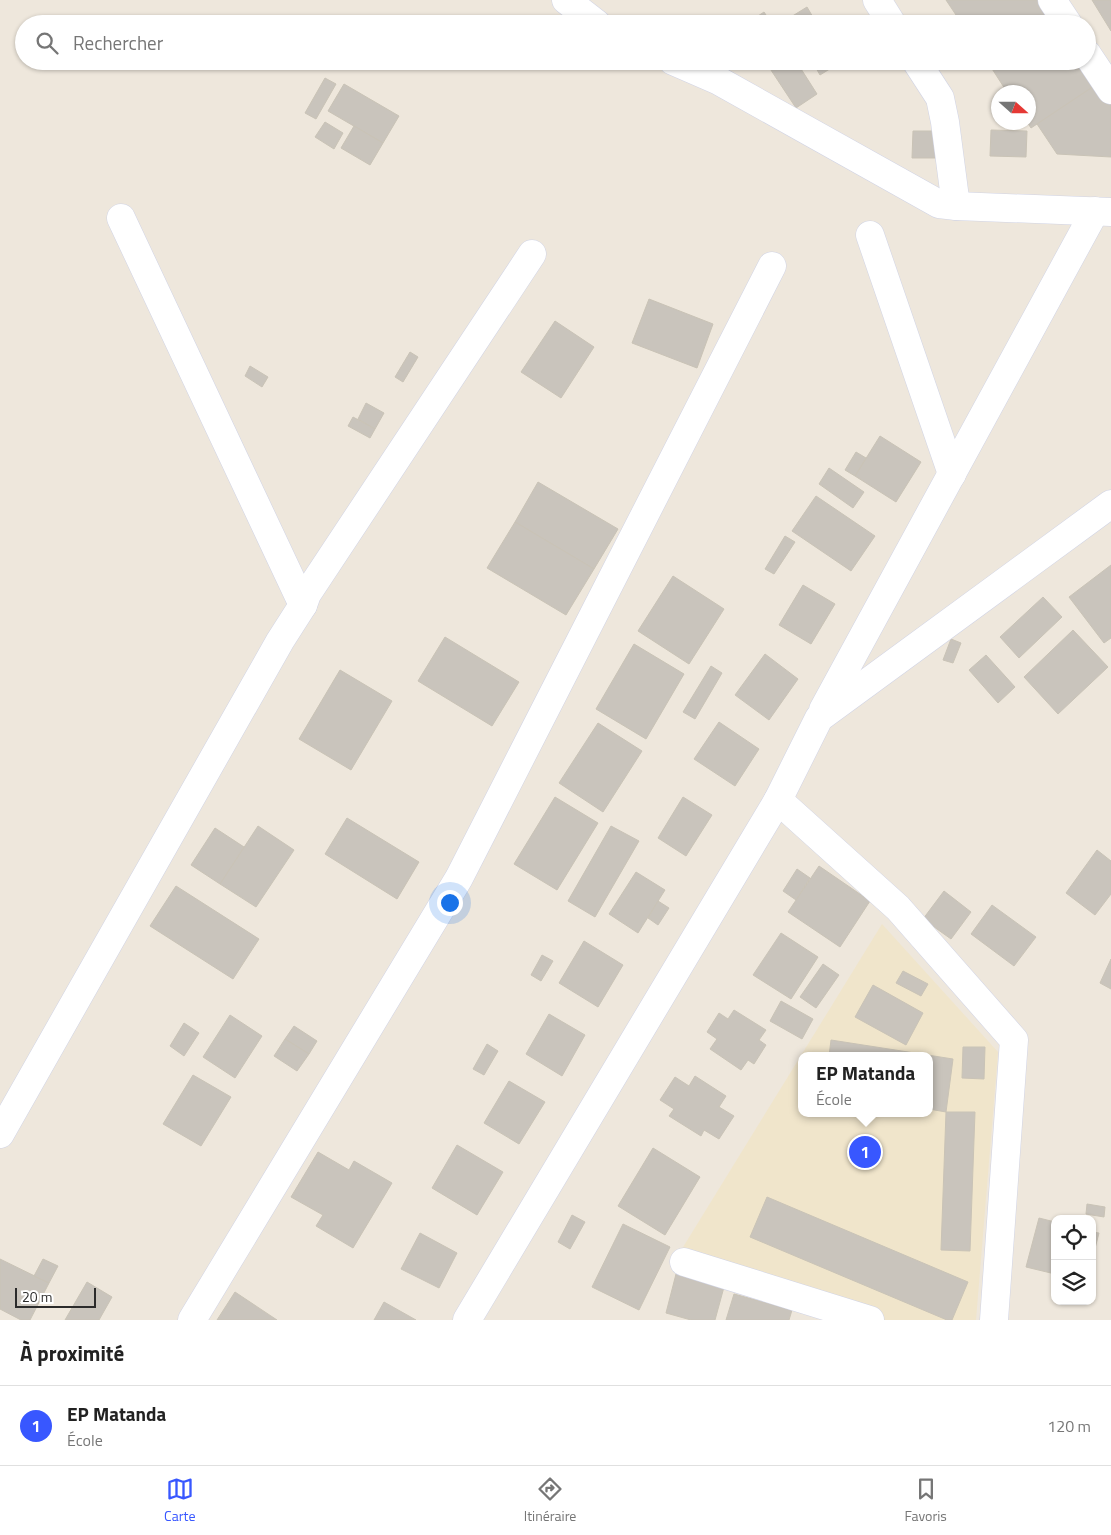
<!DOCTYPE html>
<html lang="fr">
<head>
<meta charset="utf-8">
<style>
  body { margin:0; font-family:"Titillium Web",sans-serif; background:#f2f2f2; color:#222 }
  .controls { position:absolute; right:15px; bottom:15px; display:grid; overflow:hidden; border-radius:10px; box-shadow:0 1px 4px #0004 }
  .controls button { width:45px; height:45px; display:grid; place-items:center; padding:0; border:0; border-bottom:1px solid #e0e0e0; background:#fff; color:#222; font:25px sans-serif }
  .compass { position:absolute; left:991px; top:85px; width:45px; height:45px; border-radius:50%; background:#fff; box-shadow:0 1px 4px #0004; rotate:111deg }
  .scale { position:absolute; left:15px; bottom:12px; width:81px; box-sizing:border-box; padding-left:5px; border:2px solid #2b2b2b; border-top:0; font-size:14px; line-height:18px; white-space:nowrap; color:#2b2b2b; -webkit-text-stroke:4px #fff; paint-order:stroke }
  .you { position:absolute; left:449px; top:902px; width:18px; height:18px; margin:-12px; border:4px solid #fff; border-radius:50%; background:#1a73e8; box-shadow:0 0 0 8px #1a73e833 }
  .badge { display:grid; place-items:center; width:32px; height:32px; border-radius:50%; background:#3857ff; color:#fff; font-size:16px; font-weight:700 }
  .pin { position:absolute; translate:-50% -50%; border:2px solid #fff; box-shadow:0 1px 5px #0006 }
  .popup { position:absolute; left:798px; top:1052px; width:135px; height:65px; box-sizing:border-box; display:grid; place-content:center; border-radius:10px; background:#fff; filter:drop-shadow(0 1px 4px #0005); font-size:16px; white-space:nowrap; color:#767676 }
  .popup b { font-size:19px; color:#222 }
  .popup::after { content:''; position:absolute; left:50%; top:100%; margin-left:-10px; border:10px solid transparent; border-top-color:#fff }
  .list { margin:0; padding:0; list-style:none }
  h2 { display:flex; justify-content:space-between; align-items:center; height:65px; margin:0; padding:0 20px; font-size:21px }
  h2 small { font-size:16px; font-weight:400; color:#767676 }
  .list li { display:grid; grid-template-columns:32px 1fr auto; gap:15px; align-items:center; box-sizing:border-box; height:80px; padding:0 20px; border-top:1px solid #e0e0e0 }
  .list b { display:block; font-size:19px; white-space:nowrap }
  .list p { margin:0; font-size:16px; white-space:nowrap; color:#767676 }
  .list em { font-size:16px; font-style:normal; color:#767676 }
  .icon { flex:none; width:28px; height:28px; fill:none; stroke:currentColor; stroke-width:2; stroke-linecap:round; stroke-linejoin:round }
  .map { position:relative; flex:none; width:1111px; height:1320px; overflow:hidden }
  .search { position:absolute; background:#fff; box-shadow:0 1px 4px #0004; left:15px; right:15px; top:15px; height:55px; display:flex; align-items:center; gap:12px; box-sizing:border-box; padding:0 18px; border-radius:28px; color:#767676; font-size:19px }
  .sheet { height:145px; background:#fff }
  nav { display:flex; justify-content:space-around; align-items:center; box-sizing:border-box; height:70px; border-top:1px solid #e0e0e0; background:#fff; font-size:14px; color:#767676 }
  nav a { display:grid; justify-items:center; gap:2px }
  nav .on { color:#3857ff }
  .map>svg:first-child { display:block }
  .education { fill:#f0e5cb; fill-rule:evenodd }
  .building { fill:#c9c4bc; stroke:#c9c3b6 }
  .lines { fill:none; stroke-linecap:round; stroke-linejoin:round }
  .minor-casing { stroke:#d1d4e5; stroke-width:29 }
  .minor { stroke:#fff; stroke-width:28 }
</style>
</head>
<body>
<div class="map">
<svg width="1111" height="1320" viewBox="0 0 1111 1320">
  <rect width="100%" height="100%" fill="#eee7dc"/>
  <!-- education -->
  <path class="education" d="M882 924 998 1052 976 1320H876L680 1252ZM801 1056H929V1113H801Z"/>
  <!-- building -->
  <g class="building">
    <polygon points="946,0 1042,0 1057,24 962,24"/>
    <polygon points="1092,0 1111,0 1111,31"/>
    <polygon points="807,7 817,24 789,24 786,20"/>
    <polygon points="764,12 772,24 746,24"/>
    <polygon points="765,61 796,61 817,94 796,108"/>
    <polygon points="812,61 840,61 841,62 820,75"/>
    <polygon points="987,61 1082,61 1097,84 1031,128 1027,122 1028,122 1028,92 1007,92"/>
    <polygon points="325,78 336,84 316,119 305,113"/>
    <polygon points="344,84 399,116 383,143 328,111"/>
    <polygon points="1097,84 1111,103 1111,157 1057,154 1037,124"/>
    <polygon points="325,122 343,133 334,149 315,137"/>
    <polygon points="354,126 383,143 370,165 341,148"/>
    <polygon points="991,130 1027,131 1026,157 990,156"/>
    <polygon points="913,131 944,131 944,158 912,158"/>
    <polygon points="649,299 713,324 697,368 632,343"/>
    <polygon points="555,321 594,347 561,398 521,372"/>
    <polygon points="410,352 418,357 403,382 395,377"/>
    <polygon points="250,366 268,377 262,387 245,376"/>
    <polygon points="366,403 384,413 375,429 358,419"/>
    <polygon points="353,417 375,429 370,438 348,426"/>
    <polygon points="880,436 921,462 896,502 855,476"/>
    <polygon points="856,452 866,458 855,476 845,470"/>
    <polygon points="829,468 864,492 853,508 819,484"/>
    <polygon points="538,482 618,529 594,569 515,522"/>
    <polygon points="816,496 875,536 851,571 792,531"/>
    <polygon points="515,522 594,569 566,615 487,568"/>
    <polygon points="785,536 795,542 774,574 765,569"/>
    <polygon points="1111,565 1111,638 1104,643 1069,597"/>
    <polygon points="673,576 724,609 689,664 638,631"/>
    <polygon points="803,585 835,604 811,644 779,625"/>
    <polygon points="1043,597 1062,617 1019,658 1000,637"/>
    <polygon points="1073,630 1108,667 1058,714 1024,677"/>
    <polygon points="445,637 519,682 492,726 418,681"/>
    <polygon points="951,639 961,643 953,663 943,660"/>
    <polygon points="634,644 684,674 646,739 596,709"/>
    <polygon points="765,654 798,679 769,720 735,695"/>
    <polygon points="986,655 1015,687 998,703 969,670"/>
    <polygon points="711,666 722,673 695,719 683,712"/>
    <polygon points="340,670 392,701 351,770 299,739"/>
    <polygon points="719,722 759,749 735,786 694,759"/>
    <polygon points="598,723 642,751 603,812 559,783"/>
    <polygon points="555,797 598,823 557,890 514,864"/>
    <polygon points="683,797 712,815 686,856 658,838"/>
    <polygon points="347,818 419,862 397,899 325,854"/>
    <polygon points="258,826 294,850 256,907 220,884"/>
    <polygon points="611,826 639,841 595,917 568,901"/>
    <polygon points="215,828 244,847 220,884 191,865"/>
    <polygon points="1097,850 1111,861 1111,894 1095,915 1066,893"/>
    <polygon points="819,866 870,901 840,947 788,912"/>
    <polygon points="797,869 810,878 796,900 783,891"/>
    <polygon points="636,872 665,890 638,933 609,914"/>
    <polygon points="176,886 259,939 233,979 150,926"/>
    <polygon points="944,891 971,912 951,939 923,919"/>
    <polygon points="658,901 669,908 658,925 648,918"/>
    <polygon points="992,905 1036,937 1014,966 971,934"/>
    <polygon points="781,933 818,957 791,999 753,975"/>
    <polygon points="584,941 623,965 598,1007 559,983"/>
    <polygon points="542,955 553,961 541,981 531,975"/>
    <polygon points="1111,959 1111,989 1100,983"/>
    <polygon points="823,964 839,975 816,1008 800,997"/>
    <polygon points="903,971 928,984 921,996 896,983"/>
    <polygon points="873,985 923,1013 906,1045 855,1017"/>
    <polygon points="781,1001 813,1019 802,1039 770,1021"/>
    <polygon points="734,1010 766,1030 759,1040 766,1045 754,1064 748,1060 741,1070 710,1049 717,1039 707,1032 719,1013 728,1019"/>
    <polygon points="549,1014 585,1035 562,1076 526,1054"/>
    <polygon points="230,1015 262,1036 235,1078 203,1057"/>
    <polygon points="184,1023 199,1033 184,1056 170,1046"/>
    <polygon points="294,1026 317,1041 309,1054 285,1039"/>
    <polygon points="285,1039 309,1054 297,1071 274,1056"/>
    <polygon points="831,1040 953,1059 946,1112 929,1109 929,1056 829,1056"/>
    <polygon points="487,1044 498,1051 484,1075 473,1069"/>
    <polygon points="963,1047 985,1047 984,1079 962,1078"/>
    <polygon points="193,1075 231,1097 201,1146 163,1124"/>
    <polygon points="695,1076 726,1096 719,1107 734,1116 719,1139 704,1130 701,1136 669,1116 674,1109 660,1100 675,1077 689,1086"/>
    <polygon points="509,1081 545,1102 519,1144 484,1123"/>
    <polygon points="946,1112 975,1112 970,1251 941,1250"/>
    <polygon points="457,1145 503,1172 477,1215 432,1188"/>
    <polygon points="653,1148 700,1177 665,1235 618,1206"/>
    <polygon points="318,1152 349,1170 354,1161 392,1183 353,1248 316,1226 323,1215 291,1197"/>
    <polygon points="767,1197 968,1282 952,1320 947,1320 750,1237"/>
    <polygon points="1087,1204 1105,1207 1104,1217 1086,1214"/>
    <polygon points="572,1215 585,1222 570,1249 558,1242"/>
    <polygon points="1039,1218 1055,1222 1055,1274 1026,1267"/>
    <polygon points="623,1224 670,1247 639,1310 592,1287"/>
    <polygon points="1092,1232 1099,1233 1092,1260"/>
    <polygon points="420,1233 457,1253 439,1288 401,1269"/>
    <polygon points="0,1259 49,1283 30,1320 21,1320 0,1309"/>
    <polygon points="43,1259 58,1266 49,1283 34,1276"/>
    <polygon points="676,1274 724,1287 715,1320 691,1320 666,1313"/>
    <polygon points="87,1282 112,1297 99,1320 65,1320"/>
    <polygon points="235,1292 277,1320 217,1320"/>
    <polygon points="734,1294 792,1310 789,1320 726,1320"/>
    <polygon points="384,1302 416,1320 374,1320"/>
  </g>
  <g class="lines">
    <defs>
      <g id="minor">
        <polyline points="566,0 597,24"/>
        <polyline points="877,0 892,24"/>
        <polyline points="1052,0 1068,24"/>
        <polyline points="1087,54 1111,90"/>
        <polyline points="673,61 719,81 939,204 956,206 1111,212"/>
        <polyline points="916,61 940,98 945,122 956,206"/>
        <polyline points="121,218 303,605"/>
        <polyline points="870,235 952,474"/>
        <polyline points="823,710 1095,211"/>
        <polyline points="778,800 898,908 1014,1040 994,1320"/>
        <polyline points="0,1134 280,641 303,605 307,594 532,254"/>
        <polyline points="684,1262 870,1320"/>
        <polyline points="192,1320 459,878 772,266"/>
        <polyline points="467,1320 778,800 819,718 1111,504"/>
      </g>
    </defs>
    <!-- minor casing -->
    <use href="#minor" class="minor-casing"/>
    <!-- minor -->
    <use href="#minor" class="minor"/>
  </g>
</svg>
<div class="controls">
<button><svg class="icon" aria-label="locate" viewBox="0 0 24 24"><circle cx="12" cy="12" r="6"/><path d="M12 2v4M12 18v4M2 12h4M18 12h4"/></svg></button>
<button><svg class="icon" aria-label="layers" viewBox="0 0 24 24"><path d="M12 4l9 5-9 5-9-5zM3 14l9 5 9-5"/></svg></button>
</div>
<svg class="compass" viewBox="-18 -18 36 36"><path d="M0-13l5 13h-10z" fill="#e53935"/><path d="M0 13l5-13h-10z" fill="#767676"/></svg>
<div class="scale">20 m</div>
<div class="you"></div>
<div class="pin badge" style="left:865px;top:1152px">1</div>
<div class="popup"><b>EP Matanda</b>École</div>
<div class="search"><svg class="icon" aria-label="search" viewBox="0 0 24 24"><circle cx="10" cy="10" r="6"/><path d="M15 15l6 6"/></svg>Rechercher</div>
</div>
<section class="sheet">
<h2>À proximité<small></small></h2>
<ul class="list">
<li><span class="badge">1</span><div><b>EP Matanda</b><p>École</p></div><em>120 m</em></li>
</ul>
</section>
<nav>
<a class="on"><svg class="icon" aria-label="map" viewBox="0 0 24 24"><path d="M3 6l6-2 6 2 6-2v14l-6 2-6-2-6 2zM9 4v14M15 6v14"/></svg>Carte</a>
<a><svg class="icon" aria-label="directions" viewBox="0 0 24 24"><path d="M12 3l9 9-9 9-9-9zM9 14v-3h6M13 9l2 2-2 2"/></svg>Itinéraire</a>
<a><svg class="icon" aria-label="saved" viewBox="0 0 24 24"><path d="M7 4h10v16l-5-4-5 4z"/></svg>Favoris</a>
</nav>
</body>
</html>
